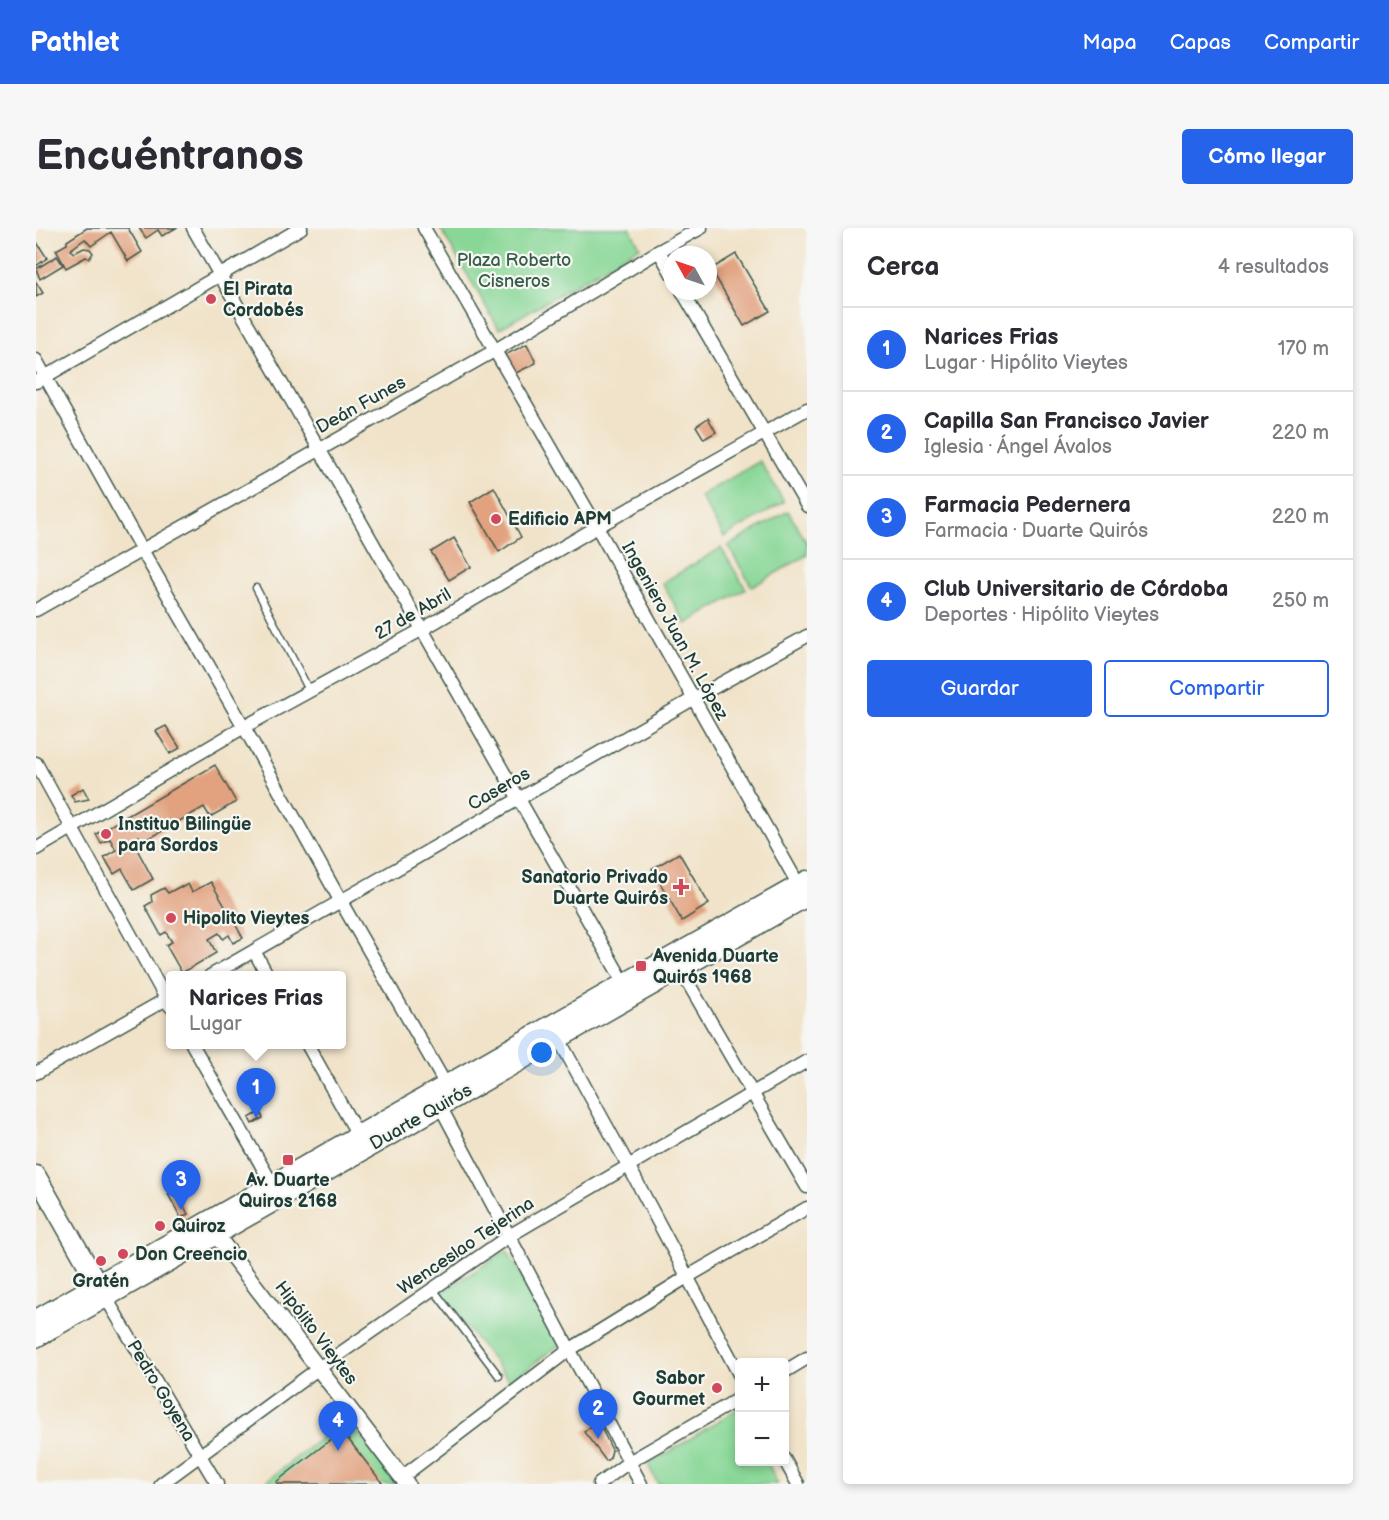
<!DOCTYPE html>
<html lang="es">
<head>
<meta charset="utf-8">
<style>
  body { margin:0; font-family:"Balsamiq Sans",sans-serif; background:#f7f7f7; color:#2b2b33 }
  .controls { position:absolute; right:18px; bottom:18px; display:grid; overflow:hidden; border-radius:6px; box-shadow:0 3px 9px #0003 }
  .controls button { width:54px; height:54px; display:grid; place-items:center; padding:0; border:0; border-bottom:2px solid #e1e1e2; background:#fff; color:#2b2b33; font:30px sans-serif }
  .compass { position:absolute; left:627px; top:18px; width:54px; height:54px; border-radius:50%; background:#fff; box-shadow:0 3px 9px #0003; rotate:310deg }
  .you { position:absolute; left:506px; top:825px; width:21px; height:21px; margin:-15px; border:4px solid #fff; border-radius:50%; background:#1a73e8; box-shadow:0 0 0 9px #1a73e833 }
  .badge { display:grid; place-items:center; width:39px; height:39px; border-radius:50%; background:#2563eb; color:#fff; font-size:20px; font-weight:700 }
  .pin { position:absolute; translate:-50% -50px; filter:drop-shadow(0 2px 3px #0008) }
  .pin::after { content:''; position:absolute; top:32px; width:21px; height:18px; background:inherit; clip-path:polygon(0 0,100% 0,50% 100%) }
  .popup { position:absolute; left:130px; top:743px; width:180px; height:78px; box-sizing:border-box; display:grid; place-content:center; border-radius:6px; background:#fff; filter:drop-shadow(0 2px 4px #0005); font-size:20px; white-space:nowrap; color:#7c7c81 }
  .popup b { font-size:22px; color:#2b2b33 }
  .popup::after { content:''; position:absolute; left:50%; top:100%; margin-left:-12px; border:12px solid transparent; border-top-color:#fff }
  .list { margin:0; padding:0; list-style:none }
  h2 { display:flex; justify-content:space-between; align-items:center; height:78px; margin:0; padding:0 24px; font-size:26px }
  h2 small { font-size:20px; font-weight:400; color:#7c7c81 }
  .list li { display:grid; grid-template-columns:39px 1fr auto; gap:18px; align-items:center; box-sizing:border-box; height:84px; padding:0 24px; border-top:2px solid #e1e1e2 }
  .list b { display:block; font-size:22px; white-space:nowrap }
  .list p { margin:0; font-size:20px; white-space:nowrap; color:#7c7c81 }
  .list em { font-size:20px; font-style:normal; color:#7c7c81 }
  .actions { display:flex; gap:12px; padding:18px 24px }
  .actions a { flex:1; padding:14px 0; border:2px solid #2563eb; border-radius:6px; text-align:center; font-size:21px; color:#2563eb }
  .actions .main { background:#2563eb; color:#fff }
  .map { position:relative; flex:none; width:771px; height:1256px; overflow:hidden; border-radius:6px }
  header { display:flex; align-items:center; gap:36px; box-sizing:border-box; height:84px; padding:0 30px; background:#2563eb; color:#fff }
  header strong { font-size:28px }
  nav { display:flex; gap:33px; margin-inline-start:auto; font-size:21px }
  .intro { display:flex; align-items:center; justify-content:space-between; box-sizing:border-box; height:144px; padding:0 36px }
  h1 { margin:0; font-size:42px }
  .button { padding:15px 27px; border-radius:6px; background:#2563eb; color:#fff; font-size:21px; font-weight:700 }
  main { display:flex; gap:36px; padding:0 36px }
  aside { flex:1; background:#fff; border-radius:6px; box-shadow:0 3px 9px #0003 }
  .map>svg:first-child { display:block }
  .green { fill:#88d796; stroke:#548a65; stroke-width:1.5 }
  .building { fill:#e2a27f }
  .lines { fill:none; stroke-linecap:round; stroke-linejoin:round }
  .service-casing { stroke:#3e564a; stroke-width:9 }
  .minor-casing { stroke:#3e564a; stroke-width:15 }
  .tertiary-casing { stroke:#3e564a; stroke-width:18 }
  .secondary-casing { stroke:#3e564a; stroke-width:21 }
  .service { stroke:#fff; stroke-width:6 }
  .minor { stroke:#fff; stroke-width:12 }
  .tertiary { stroke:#fff; stroke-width:15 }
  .secondary { stroke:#fff; stroke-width:18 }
  .poi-dot { fill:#d1495b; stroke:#f6f6f2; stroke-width:2 }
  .labels { text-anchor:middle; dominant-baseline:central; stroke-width:4.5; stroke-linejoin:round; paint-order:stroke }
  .park-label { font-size:18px; fill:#345c48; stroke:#f6f6f2 }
  .poi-label { font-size:18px; font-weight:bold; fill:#1f3d34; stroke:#f6f6f2; text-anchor:start }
  .street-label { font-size:18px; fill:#1f3d34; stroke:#f6f6f2 }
</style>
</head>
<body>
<header>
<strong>Pathlet</strong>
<nav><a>Mapa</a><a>Capas</a><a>Compartir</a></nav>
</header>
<div class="intro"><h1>Encuéntranos</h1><a class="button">Cómo llegar</a></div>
<main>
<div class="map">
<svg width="771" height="1256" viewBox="0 0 771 1256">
  <rect width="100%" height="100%" fill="#f6f6f2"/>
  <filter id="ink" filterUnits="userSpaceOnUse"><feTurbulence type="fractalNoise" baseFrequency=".0167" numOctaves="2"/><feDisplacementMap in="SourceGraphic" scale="12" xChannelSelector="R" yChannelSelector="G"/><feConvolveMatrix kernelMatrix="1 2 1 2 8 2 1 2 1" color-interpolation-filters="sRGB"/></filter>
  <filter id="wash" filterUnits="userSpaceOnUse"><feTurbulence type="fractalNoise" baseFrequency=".008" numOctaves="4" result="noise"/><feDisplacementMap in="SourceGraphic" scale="24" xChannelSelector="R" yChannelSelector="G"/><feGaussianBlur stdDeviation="1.35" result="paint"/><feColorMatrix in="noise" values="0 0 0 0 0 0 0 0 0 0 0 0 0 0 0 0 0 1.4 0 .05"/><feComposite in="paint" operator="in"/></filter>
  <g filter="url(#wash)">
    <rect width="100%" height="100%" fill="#f1e3c9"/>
    <!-- green -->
    <g class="green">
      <polygon points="404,0 594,0 604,19 463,101"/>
      <polygon points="724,233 748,274 688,309 664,268"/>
      <polygon points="752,283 771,315 771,327 716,359 692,318"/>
      <polygon points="685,320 710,361 650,396 626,355"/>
      <polygon points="471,1022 524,1116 474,1154 404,1066"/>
      <polygon points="703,1180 704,1234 731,1234 742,1256 622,1256 612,1237"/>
      <polygon points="310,1190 360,1256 227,1256"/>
    </g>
    <g id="blocks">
      <!-- building -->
      <g class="building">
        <polygon points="51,0 92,0 106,24 92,33 75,4 55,18 49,11 34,22 38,25 48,20 54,21 57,25 53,31 50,29 30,40 20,22 31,16 31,13"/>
        <polygon points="103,0 140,0 126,8 122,2 110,10"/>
        <polygon points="0,13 11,30 0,38"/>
        <polygon points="700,26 734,83 708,98 675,41"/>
        <polygon points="21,28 27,37 4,51 0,41"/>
        <polygon points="0,54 7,65 0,69"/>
        <polygon points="491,116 500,135 478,146 469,127"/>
        <polygon points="672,190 680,204 668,211 660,198"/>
        <polygon points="458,259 485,309 463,324 434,274"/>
        <polygon points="418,310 435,339 413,352 395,324"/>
        <polygon points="130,498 144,520 134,526 120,503"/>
        <polygon points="179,537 200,574 174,589 168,579 107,614 103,608 96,612 117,651 98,662 86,641 78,646 68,629 80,622 74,611 65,615 60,606"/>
        <polygon points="47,560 53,571 39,574 35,567"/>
        <polygon points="643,625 673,676 646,693 616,641"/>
        <polygon points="175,654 207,710 197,715 193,707 187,711 183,705 173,711 180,725 146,745 130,717 136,714 130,704 125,707 109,678 116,674 115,667 128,660 132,665 145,658 145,660 152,656 156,664"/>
        <polygon points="224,884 227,890 216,896 213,890"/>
        <polygon points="139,962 152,986 145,990 132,966"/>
        <polygon points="562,1193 576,1222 574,1230 570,1233 548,1204"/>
        <polygon points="306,1203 347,1256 242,1256 240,1254"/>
      </g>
    </g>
  </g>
  <g filter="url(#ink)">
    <use href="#blocks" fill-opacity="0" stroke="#3e564a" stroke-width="1.5"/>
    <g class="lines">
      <defs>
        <g id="service">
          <polyline points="220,360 274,464"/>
          <polyline points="397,1061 463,1148"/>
        </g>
        <g id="minor">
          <polyline points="157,0 588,755"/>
          <polyline points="388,0 561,299 766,663"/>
          <polyline points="623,23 636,46"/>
          <polyline points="646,63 771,278"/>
          <polyline points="0,132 106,322 208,499 304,672 410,857"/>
          <polyline points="0,154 265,0"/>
          <polyline points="0,382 458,123 623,23 665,0"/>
          <polyline points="0,535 134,778"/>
          <polyline points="0,621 208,499 387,401 561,299 771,181"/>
          <polyline points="218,723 232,748"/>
          <polyline points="644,741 771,959"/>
          <polyline points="174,748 657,471 771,408"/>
          <polyline points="520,806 592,937 704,1148"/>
          <polyline points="156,816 239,961"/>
          <polyline points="271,816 322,907"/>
          <polyline points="0,845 134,769"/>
          <polyline points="404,878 605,1256"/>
          <polyline points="70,1070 181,1256"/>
          <polyline points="748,1144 771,1130"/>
          <polyline points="748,1231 762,1256"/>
          <polyline points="366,1249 533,1122 651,1049 771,980"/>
          <polyline points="125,1256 283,1140 473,1008 771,833"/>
          <polyline points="563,1256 593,1234 704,1170"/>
        </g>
        <polyline id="tertiary" points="174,999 371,1256"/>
        <g id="secondary">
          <polyline points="0,947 62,1056"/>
          <polyline points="0,1091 588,755 771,652"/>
          <polyline points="0,1110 771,669"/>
        </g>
      </defs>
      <!-- service casing -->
      <use href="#service" class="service-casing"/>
      <!-- minor casing -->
      <use href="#minor" class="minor-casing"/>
      <!-- tertiary casing -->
      <use href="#tertiary" class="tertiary-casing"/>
      <!-- secondary casing -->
      <use href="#secondary" class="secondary-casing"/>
      <!-- service -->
      <use href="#service" class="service"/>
      <!-- minor -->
      <use href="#minor" class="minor"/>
      <!-- tertiary -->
      <use href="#tertiary" class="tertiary"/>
      <!-- secondary -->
      <use href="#secondary" class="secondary"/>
    </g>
  </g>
  <!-- markers -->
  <g class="poi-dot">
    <circle cx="175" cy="71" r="6"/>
    <circle cx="460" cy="291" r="6"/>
    <circle cx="70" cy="606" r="6"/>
    <path d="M642 650h6v6h6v6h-6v6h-6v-6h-6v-6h6z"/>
    <circle cx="135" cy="690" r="6"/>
    <rect x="599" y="732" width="12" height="12" rx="3"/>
    <rect x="246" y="926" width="12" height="12" rx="3"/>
    <circle cx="124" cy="998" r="6"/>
    <circle cx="87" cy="1026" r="6"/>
    <circle cx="65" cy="1033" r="6"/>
    <circle cx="681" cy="1160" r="6"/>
  </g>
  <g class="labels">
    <!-- park labels -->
    <g class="park-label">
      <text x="478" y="32">Plaza Roberto<tspan x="478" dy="21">Cisneros</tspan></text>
    </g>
    <!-- poi labels -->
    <g class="poi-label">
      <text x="187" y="61">El Pirata<tspan x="187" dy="21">Cordobés</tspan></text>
      <text x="472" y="291">Edificio APM</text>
      <text x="82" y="596">Instituo Bilingüe<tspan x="82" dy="21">para Sordos</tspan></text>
      <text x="632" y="649" text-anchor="end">Sanatorio Privado<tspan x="632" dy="21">Duarte Quirós</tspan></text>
      <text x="147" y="690">Hipolito Vieytes</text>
      <text x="617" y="728">Avenida Duarte<tspan x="617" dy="21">Quirós 1968</tspan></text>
      <text x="252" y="952" text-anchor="middle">Av. Duarte<tspan x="252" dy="21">Quiros 2168</tspan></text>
      <text x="136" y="998">Quiroz</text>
      <text x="99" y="1026">Don Creencio</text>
      <text x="65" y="1053" text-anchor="middle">Gratén</text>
      <text x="669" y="1150" text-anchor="end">Sabor<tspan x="669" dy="21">Gourmet</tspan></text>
    </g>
    <!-- street labels -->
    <g class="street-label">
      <text transform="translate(325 177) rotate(-29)">Deán Funes</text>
      <text transform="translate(377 386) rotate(-30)">27 de Abril</text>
      <text transform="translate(639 403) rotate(61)">Ingeniero Juan M. López</text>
      <text transform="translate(463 561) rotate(-30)">Caseros</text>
      <text transform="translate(385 889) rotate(-30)">Duarte Quirós</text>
      <text transform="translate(430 1018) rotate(-34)">Wenceslao Tejerina</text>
      <text transform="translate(280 1105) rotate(53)">Hipólito Vieytes</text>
      <text transform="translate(125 1163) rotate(59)">Pedro Goyena</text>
    </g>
  </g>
</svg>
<div class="controls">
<button>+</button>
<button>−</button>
</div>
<svg class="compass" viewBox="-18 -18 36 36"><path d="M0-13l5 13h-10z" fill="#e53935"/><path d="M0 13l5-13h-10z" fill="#7c7c81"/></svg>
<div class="you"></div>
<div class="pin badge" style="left:220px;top:890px">1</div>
<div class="popup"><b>Narices Frias</b>Lugar</div>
<div class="pin badge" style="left:562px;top:1211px">2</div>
<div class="pin badge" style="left:145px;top:982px">3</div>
<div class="pin badge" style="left:302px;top:1223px">4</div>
</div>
<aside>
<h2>Cerca<small>4 resultados</small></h2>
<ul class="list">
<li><span class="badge">1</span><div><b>Narices Frias</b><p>Lugar · Hipólito Vieytes</p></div><em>170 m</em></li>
<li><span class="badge">2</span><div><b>Capilla San Francisco Javier</b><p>Iglesia · Ángel Ávalos</p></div><em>220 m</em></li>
<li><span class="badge">3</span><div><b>Farmacia Pedernera</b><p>Farmacia · Duarte Quirós</p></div><em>220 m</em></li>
<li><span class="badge">4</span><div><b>Club Universitario de Córdoba</b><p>Deportes · Hipólito Vieytes</p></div><em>250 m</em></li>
</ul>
<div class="actions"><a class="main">Guardar</a><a>Compartir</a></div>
</aside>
</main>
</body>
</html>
